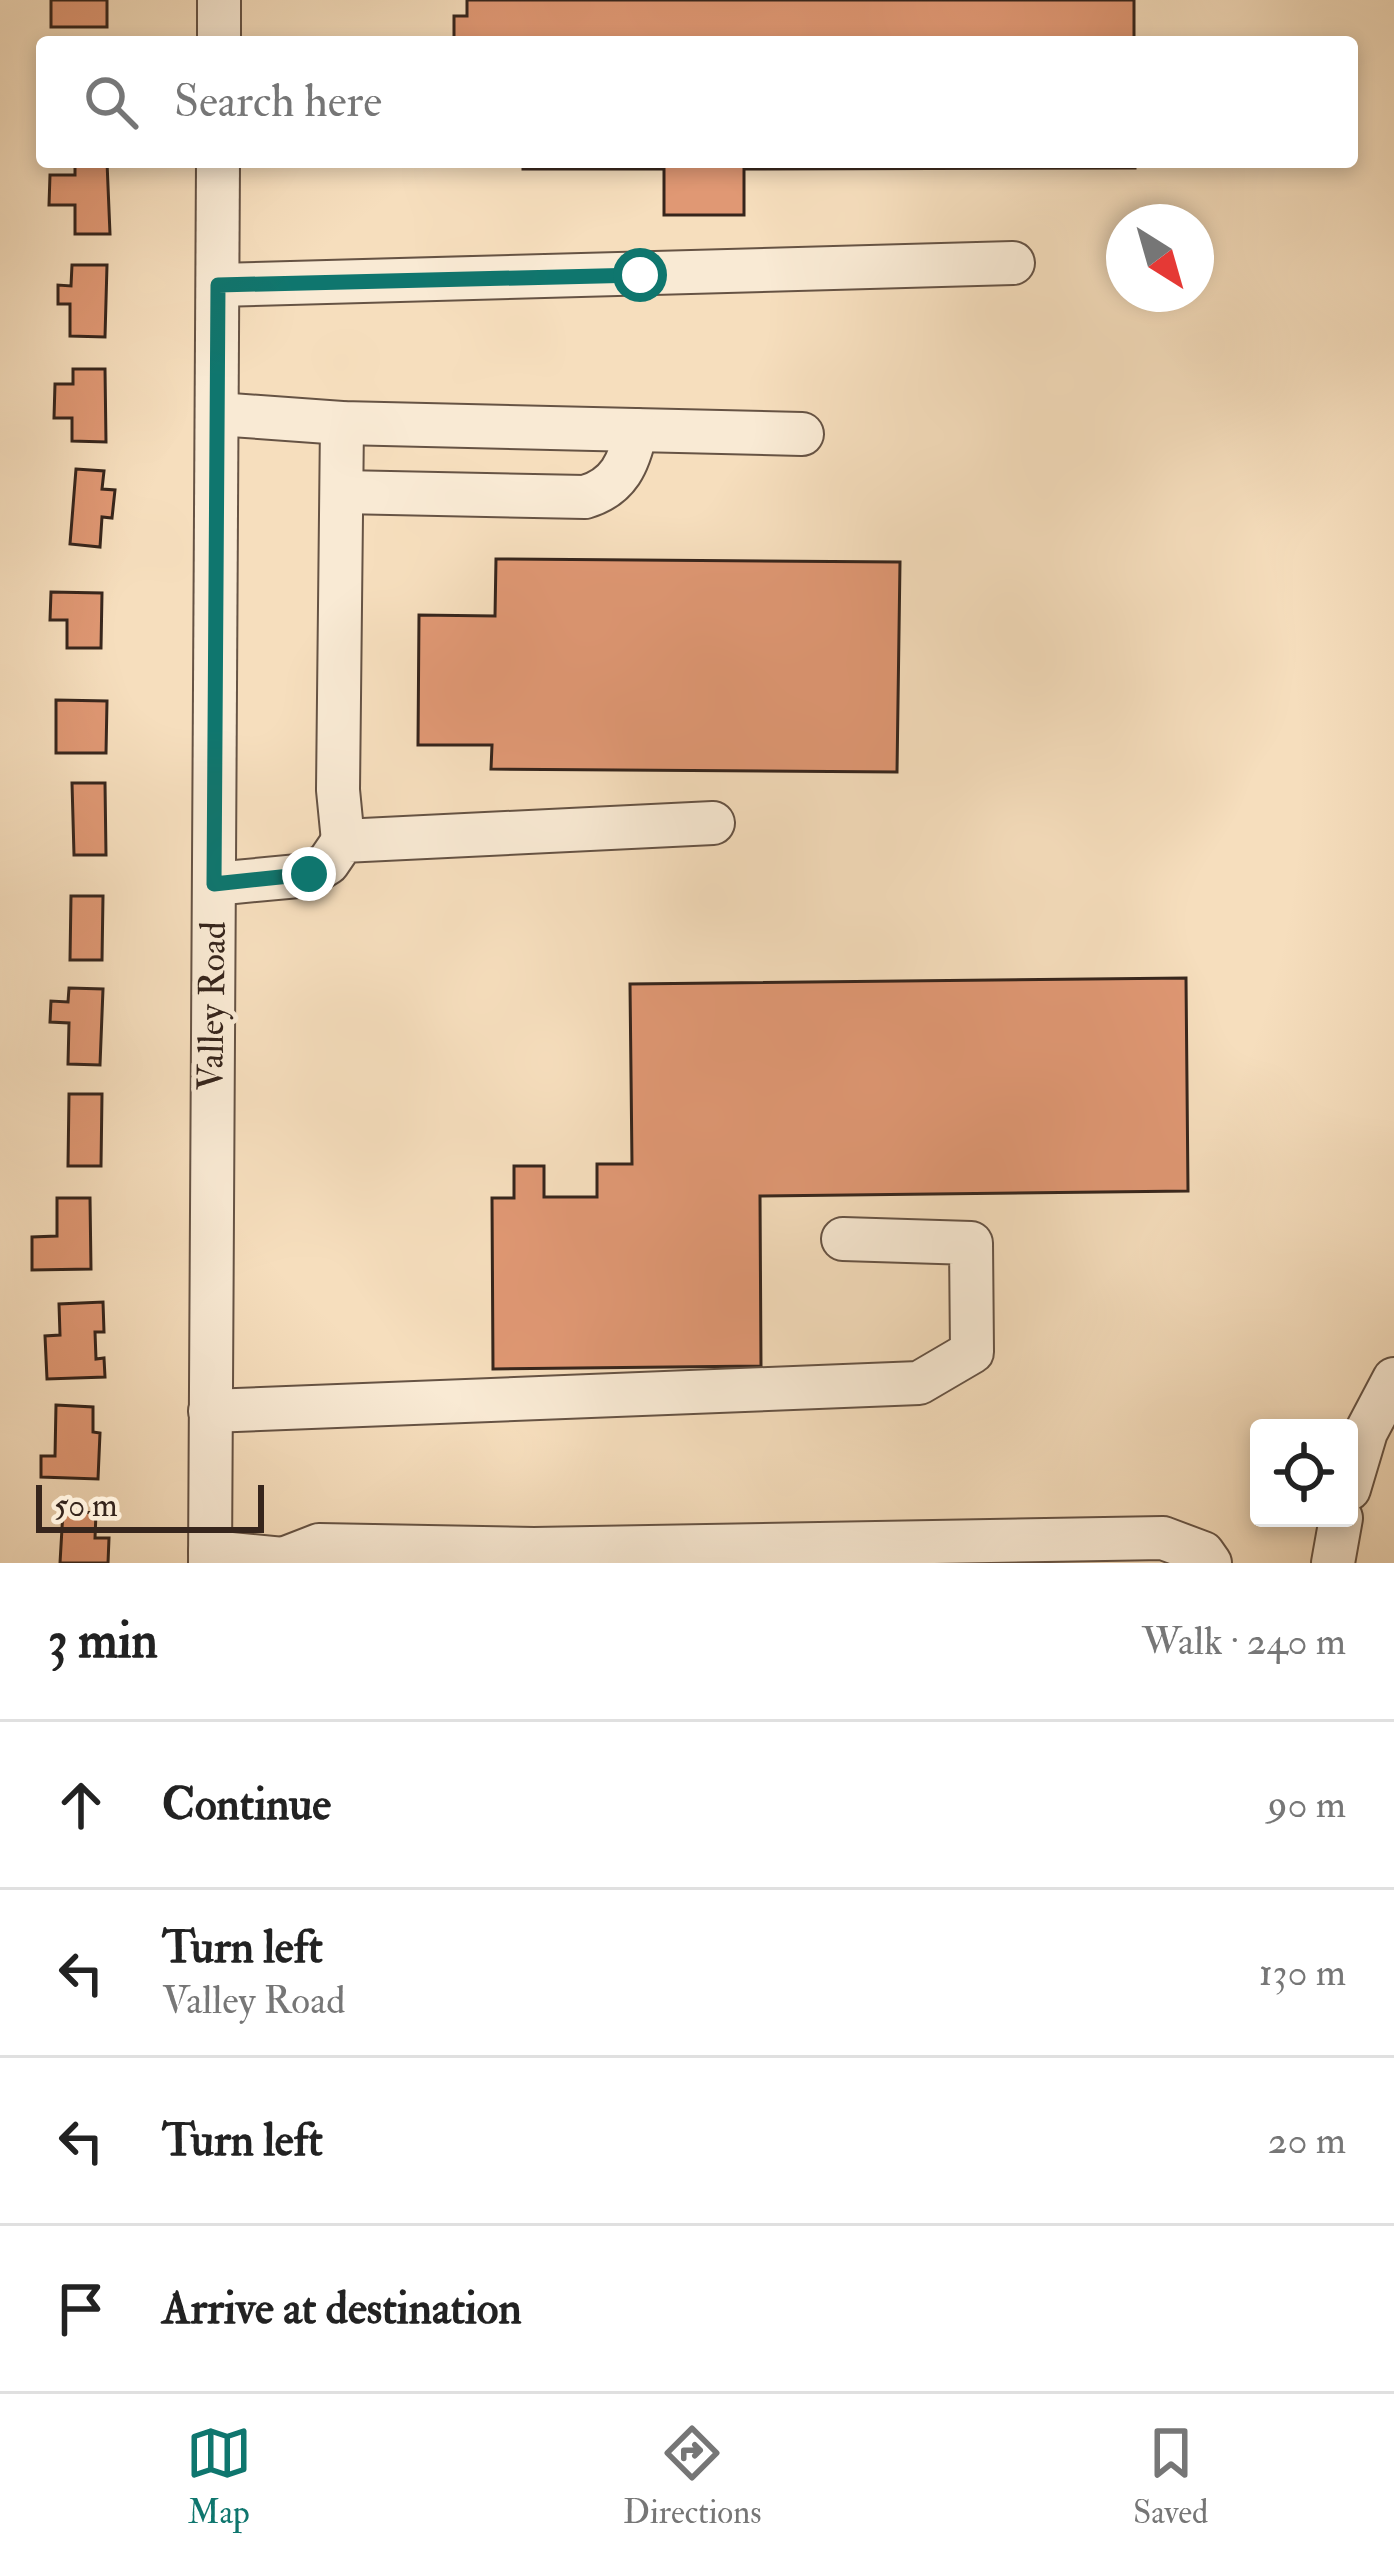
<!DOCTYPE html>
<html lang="en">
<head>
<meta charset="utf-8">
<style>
  body { margin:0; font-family:"IM FELL Double Pica",serif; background:#f6f6f6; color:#222 }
  .controls { position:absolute; right:36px; bottom:36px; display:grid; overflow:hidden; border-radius:12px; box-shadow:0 6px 18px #0003 }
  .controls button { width:108px; height:108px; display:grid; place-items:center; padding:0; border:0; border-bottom:3px solid #e0e0e0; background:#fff; color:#222; font:60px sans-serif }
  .compass { position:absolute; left:1106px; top:204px; width:108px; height:108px; border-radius:50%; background:#fff; box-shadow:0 6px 18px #0003; rotate:143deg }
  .scale { position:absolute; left:36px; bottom:30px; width:228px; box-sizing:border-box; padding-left:12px; border:6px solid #36251c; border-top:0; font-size:33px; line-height:42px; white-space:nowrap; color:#36251c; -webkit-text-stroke:9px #f9ead4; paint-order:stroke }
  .stop { position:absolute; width:36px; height:36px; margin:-27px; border:9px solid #0f766e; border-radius:50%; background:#fff }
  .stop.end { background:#0f766e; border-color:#fff; box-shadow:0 3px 12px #0008 }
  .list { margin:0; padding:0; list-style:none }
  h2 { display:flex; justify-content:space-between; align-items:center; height:156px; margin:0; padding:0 48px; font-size:51px }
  h2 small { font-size:39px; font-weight:400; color:#767676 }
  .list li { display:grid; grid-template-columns:78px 1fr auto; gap:36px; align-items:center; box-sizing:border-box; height:168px; padding:0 48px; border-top:3px solid #e0e0e0 }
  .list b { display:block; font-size:45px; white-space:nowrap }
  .list p { margin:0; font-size:39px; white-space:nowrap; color:#767676 }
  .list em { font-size:39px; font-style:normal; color:#767676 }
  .icon { flex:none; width:66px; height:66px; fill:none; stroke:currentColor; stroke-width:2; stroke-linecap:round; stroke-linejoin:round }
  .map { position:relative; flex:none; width:1394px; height:1563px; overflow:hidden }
  .search { position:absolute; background:#fff; box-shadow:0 6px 18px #0003; left:36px; right:36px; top:36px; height:132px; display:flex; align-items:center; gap:30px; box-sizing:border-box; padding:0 42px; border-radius:12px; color:#767676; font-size:45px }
  .sheet { height:828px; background:#fff }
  nav { display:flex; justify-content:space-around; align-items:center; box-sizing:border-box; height:168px; border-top:3px solid #e0e0e0; background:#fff; font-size:33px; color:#767676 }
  nav a { display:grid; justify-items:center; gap:6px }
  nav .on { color:#0f766e }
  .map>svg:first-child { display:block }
  .building { fill:#e09874; stroke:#36251c; stroke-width:3 }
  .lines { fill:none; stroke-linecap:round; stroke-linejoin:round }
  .minor-casing { stroke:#665344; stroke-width:46 }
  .minor { stroke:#f9ead4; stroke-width:42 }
  .route { stroke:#0f766e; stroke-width:15 }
  .labels { text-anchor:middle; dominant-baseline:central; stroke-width:10; stroke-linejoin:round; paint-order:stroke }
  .street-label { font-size:36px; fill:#36251c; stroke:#f9ead4 }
</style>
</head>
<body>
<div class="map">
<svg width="1394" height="1563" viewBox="0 0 1394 1563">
  <rect width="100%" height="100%" fill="#f6debd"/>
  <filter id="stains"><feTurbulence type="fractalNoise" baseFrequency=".00167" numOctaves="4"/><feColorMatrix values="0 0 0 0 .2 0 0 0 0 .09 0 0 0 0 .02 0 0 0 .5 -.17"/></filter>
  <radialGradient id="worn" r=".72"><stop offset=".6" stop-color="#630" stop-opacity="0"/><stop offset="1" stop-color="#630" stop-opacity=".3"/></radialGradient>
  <!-- building -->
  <g class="building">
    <rect x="51" y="0" width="56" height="27"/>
    <polygon points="467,0 1134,0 1134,42 454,42 454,16 467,16"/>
    <polygon points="75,162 107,162 110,234 75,234 75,205 49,205 50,175 75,175"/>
    <polygon points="523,162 1135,162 1135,168 744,169 744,215 664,215 664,169 523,169"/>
    <polygon points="72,265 107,265 105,337 70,336 70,304 58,304 58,285 71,286"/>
    <polygon points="73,369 105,369 106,442 72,441 72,418 54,418 55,384 73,384"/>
    <polygon points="76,469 104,471 102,489 115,490 112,518 102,517 100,547 70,544"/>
    <polygon points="496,559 900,562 897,772 491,769 492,745 418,745 419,615 495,616"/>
    <polygon points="51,592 102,593 101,648 67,648 67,620 50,620"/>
    <polygon points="56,700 107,701 106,753 56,753"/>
    <polygon points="72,783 105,783 106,855 74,855"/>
    <polygon points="71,896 103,896 102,960 70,960"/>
    <polygon points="1186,978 1188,1191 760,1196 761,1366 493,1369 492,1198 514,1198 514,1166 544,1166 544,1197 597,1197 597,1164 632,1164 630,984"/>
    <polygon points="69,988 103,989 100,1065 68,1064 69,1023 50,1022 51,1001 68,1002"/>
    <polygon points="69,1094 102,1094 101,1166 68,1166"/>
    <polygon points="57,1198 90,1198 91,1269 32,1270 32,1237 57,1236"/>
    <polygon points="103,1302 104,1332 95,1332 96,1359 104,1358 105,1377 47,1379 45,1336 60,1335 59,1304"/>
    <polygon points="56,1405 93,1407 93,1432 100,1433 98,1479 41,1477 41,1456 55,1456"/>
    <polygon points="63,1511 96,1513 95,1538 109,1538 108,1563 60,1563"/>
  </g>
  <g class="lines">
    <defs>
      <g id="minor">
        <polyline points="219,42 219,0"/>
        <polyline points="218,285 1013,263"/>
        <polyline points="217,414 342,423 802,434"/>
        <polyline points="342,423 338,790 343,841"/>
        <path d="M342 492 585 497C619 487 629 463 636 430"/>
        <polyline points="214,884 309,875 328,863 343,841 713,823"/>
        <polyline points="210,1411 919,1383 972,1352 971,1243 843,1239"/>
        <polyline points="1349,1489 1366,1432 1394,1379"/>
        <polyline points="210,1552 283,1559 283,1563"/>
        <polyline points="283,1559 319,1545 534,1549 1163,1538 1203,1553 1210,1563"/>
        <polyline points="210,1563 218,162"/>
        <polyline points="1333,1563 1341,1518"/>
      </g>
    </defs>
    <!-- minor casing -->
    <use href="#minor" class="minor-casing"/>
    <!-- minor -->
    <use href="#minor" class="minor"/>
  </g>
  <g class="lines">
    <!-- route -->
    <polyline class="route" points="309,874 214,884 218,285 640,275"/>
  </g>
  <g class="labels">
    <!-- street labels -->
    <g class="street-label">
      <text transform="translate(212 1006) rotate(-89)">Valley Road</text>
    </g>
  </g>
  <rect width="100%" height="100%" filter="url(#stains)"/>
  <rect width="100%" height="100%" fill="url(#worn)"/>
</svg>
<div class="controls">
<button><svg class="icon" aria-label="locate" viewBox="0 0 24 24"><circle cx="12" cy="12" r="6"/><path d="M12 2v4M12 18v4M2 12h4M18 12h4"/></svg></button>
</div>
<svg class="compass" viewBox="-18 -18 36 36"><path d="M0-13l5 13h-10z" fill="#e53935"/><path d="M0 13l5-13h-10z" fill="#767676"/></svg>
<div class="scale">50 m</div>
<div class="stop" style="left:640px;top:275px"></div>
<div class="stop end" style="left:309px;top:874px"></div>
<div class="search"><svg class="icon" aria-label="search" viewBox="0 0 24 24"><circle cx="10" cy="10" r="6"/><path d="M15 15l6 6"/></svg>Search here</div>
</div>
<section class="sheet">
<h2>3 min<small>Walk · 240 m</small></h2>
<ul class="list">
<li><svg class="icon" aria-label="ahead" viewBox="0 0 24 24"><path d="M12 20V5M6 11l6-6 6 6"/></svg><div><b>Continue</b></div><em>90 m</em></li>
<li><svg class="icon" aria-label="left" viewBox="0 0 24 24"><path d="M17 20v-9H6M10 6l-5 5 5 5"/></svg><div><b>Turn left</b><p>Valley Road</p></div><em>130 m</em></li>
<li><svg class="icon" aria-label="left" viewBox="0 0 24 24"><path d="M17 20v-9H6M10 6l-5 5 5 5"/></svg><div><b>Turn left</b></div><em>20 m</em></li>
<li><svg class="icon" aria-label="arrive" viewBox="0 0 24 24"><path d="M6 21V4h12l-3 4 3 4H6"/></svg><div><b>Arrive at destination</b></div></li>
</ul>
</section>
<nav>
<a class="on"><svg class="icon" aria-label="map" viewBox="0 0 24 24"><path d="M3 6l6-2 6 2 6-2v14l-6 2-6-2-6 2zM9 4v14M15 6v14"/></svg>Map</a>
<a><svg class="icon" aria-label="directions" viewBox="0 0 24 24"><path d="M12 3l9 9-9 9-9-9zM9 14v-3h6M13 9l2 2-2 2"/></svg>Directions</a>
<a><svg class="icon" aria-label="saved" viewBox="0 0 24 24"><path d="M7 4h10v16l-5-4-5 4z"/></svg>Saved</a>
</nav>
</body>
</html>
